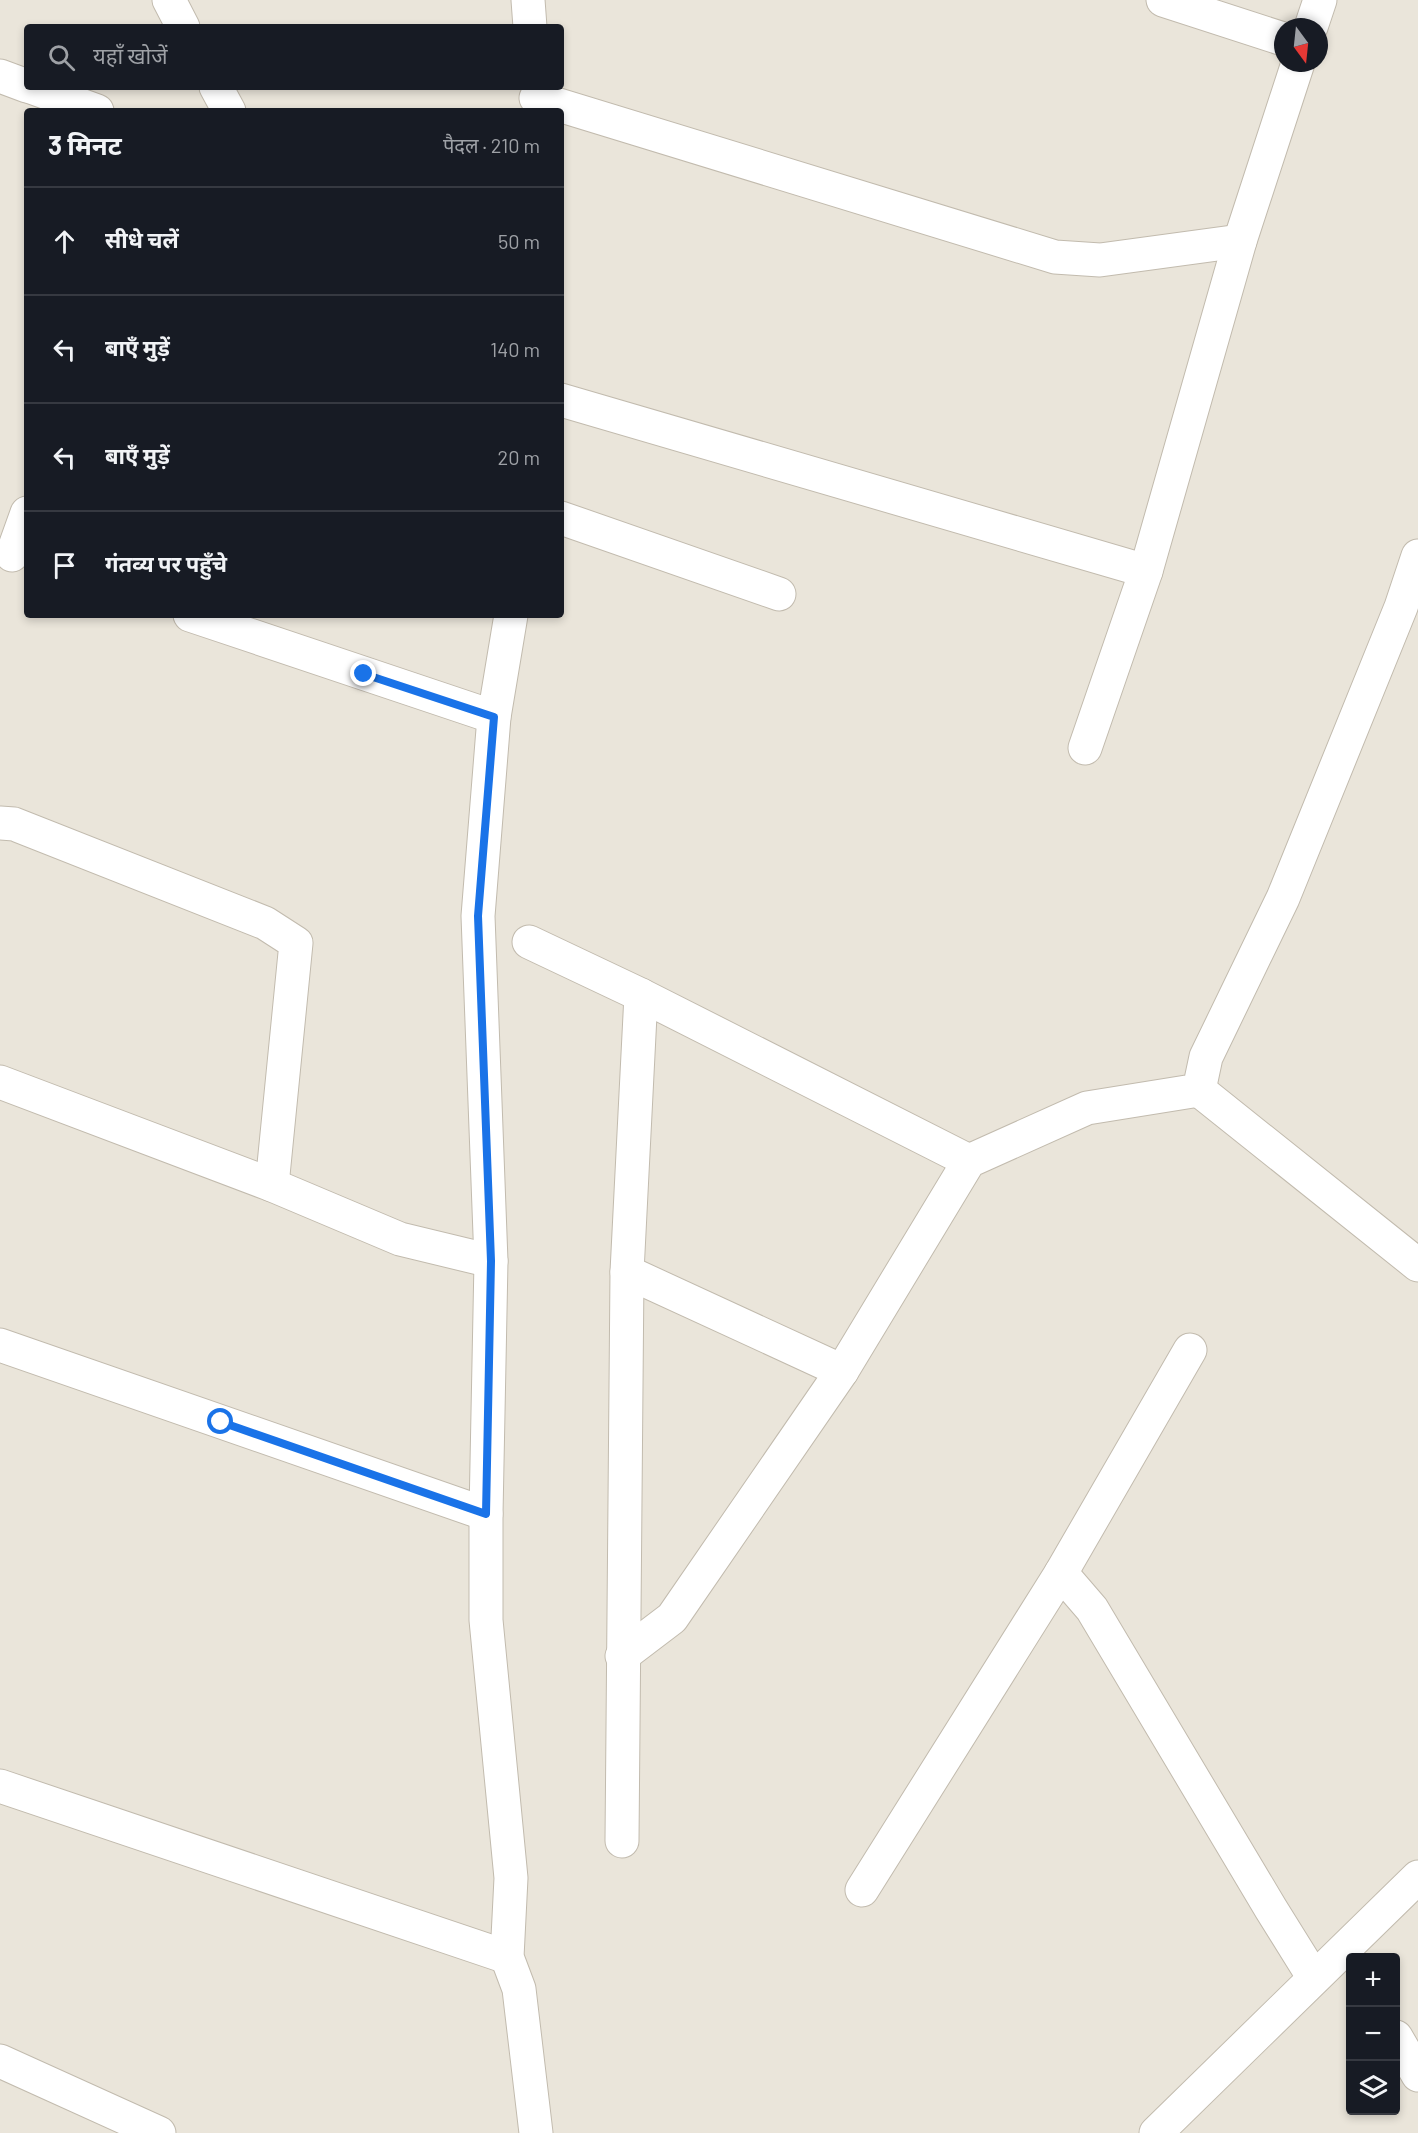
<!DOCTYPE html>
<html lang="hi">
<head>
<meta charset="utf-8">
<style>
  body { margin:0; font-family:Barlow,"Noto Sans Devanagari",sans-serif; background:#20242c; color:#f1f3f6 }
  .controls { position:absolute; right:18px; bottom:18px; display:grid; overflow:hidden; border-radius:6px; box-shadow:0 3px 9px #0003 }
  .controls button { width:54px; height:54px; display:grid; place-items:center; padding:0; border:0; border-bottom:2px solid #363941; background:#171b24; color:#f1f3f6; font:30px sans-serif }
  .compass { position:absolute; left:1274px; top:18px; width:54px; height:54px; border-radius:50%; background:#171b24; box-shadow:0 3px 9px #0003; rotate:165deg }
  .stop { position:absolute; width:18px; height:18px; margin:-14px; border:4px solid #1a73e8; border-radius:50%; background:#fff }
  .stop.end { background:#1a73e8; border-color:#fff; box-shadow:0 2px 6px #0008 }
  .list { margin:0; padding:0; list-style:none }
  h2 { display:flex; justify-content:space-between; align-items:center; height:78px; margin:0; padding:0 24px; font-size:26px }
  h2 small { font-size:20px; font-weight:400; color:#9ea1a6 }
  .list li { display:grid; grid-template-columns:39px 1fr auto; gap:18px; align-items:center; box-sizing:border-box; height:108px; padding:0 24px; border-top:2px solid #363941 }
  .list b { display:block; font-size:22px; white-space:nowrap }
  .list em { font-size:20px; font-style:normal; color:#9ea1a6 }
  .icon { flex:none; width:33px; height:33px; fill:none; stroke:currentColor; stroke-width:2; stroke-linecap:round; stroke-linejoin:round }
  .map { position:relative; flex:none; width:1418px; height:2133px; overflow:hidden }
  .search { position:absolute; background:#171b24; box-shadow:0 3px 9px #0003; left:24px; top:24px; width:540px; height:66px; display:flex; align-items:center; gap:15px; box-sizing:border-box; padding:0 21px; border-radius:6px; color:#9ea1a6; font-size:22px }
  .panel { position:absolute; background:#171b24; box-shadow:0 3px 9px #0003; left:24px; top:108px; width:540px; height:510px; border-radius:6px }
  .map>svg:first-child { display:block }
  .residential { fill:#eae5da; fill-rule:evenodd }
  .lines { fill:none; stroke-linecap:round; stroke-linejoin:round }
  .minor-casing { stroke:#c2bbae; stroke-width:35 }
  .minor { stroke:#fff; stroke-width:33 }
  .route { stroke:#1a73e8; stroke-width:8 }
</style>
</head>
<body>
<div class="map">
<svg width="1418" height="2133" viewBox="0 0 1418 2133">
  <rect width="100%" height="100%" fill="#f6f3ec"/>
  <!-- residential -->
  <path class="residential" d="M0 0H1418V2133H0ZM27 27H561V87H27ZM1283 27H1319V63H1283ZM27 111H561V615H27ZM1350 1958H1396V2110H1350Z"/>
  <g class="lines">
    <defs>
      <g id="minor">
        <polyline points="169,0 183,27"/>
        <polyline points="528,0 530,27"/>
        <polyline points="1163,0 1283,39"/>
        <polyline points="1311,27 1320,0"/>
        <polyline points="0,76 27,86"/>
        <polyline points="31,87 97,111"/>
        <polyline points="216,87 229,111"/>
        <polyline points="536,98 1055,257 1100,260 1240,241"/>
        <polyline points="561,400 1146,571"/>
        <polyline points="561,518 779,594"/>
        <polyline points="12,555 27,513"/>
        <polyline points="190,615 494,717"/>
        <polyline points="511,615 494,717 478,916 491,1261 486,1514 486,1620 511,1878 507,1957 519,1989 536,2133"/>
        <polyline points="1085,748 1146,571 1240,241 1298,63"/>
        <polyline points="0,823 14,824 265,923 296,943 272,1185"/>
        <polyline points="529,942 641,995 969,1161"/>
        <polyline points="0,1082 272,1185 400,1239 491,1261"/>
        <polyline points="1199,1090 1418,1265"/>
        <polyline points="627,1272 842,1371"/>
        <polyline points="0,1345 486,1514"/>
        <polyline points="1061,1573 1092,1609 1271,1909 1314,1978"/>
        <polyline points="622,1656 672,1618 842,1371 969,1161 1087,1108 1199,1090 1206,1057 1283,898 1401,607 1418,556"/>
        <polyline points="0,1786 507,1957"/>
        <polyline points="622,1841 627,1272 641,995"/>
        <polyline points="862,1890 1061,1573 1190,1350"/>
        <polyline points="1396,2037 1418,2075"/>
        <polyline points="0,2061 159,2133"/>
        <polyline points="1156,2133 1418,1877"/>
      </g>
    </defs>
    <!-- minor casing -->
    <use href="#minor" class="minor-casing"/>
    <!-- minor -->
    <use href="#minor" class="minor"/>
  </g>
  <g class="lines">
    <!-- route -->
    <polyline class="route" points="221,1422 486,1514 491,1261 478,916 494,717 364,674"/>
  </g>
</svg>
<div class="controls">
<button>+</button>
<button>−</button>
<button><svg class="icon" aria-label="layers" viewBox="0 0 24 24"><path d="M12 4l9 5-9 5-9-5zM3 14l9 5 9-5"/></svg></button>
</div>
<svg class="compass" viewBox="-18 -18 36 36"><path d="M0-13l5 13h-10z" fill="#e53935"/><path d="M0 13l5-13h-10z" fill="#9ea1a6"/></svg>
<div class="stop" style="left:221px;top:1422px"></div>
<div class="stop end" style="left:364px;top:674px"></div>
<div class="search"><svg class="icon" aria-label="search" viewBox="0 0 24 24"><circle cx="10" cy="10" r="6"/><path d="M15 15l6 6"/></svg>यहाँ खोजें</div>
<section class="panel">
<h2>3 मिनट<small>पैदल · 210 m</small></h2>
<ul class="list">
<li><svg class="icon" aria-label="ahead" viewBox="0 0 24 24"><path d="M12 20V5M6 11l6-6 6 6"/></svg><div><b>सीधे चलें</b></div><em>50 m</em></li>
<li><svg class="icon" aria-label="left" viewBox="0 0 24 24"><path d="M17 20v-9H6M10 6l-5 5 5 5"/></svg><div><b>बाएँ मुड़ें</b></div><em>140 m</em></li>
<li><svg class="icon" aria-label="left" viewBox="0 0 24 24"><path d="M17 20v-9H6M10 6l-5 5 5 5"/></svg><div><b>बाएँ मुड़ें</b></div><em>20 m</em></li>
<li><svg class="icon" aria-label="arrive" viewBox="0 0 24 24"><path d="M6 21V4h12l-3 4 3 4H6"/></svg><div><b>गंतव्य पर पहुँचे</b></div></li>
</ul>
</section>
</div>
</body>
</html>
